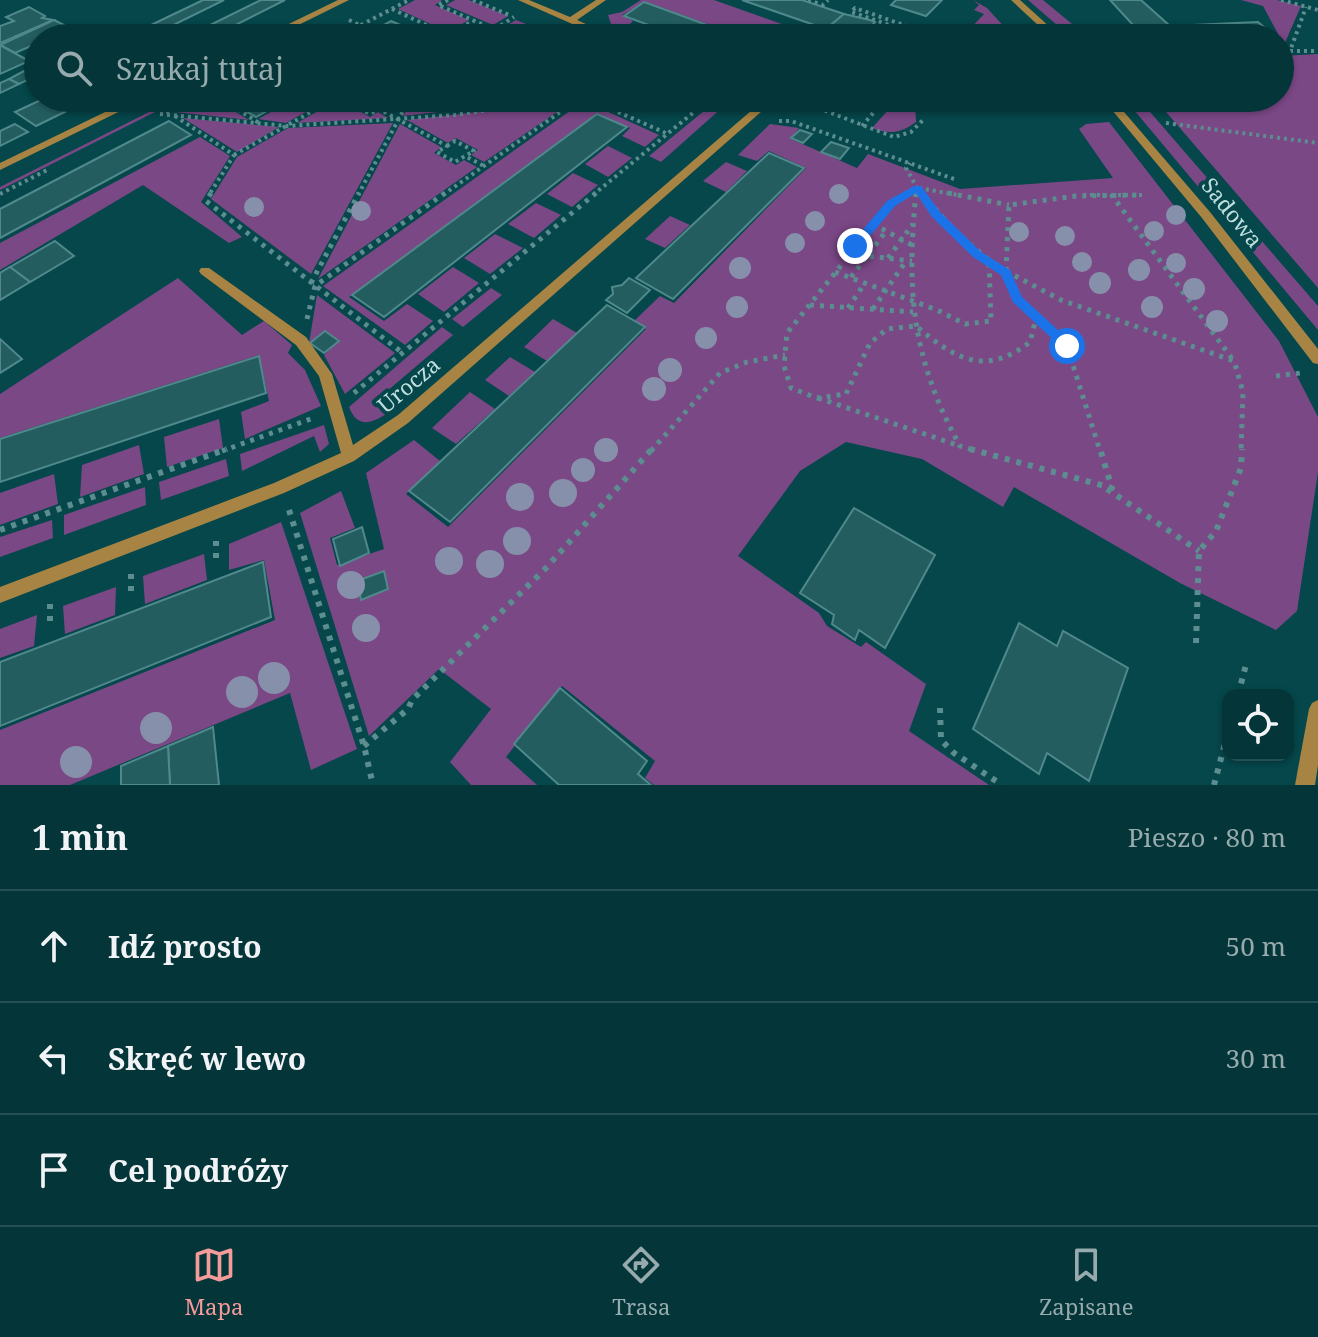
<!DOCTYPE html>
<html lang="pl">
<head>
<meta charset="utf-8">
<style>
  body { margin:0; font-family:"Noto Serif",serif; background:#0d3d40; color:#f1f3f6 }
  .controls { position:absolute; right:24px; bottom:24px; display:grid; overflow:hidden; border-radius:16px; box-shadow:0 2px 6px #0004 }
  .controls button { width:72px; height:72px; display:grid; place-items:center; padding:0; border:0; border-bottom:2px solid #255053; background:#043538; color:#f1f3f6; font:40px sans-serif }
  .stop { position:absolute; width:24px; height:24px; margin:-18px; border:6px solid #1a73e8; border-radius:50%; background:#fff }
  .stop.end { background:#1a73e8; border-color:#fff; box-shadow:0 2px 8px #0008 }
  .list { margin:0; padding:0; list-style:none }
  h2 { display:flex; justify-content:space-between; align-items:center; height:104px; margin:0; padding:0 32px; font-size:34px }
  h2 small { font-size:26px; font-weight:400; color:#97abae }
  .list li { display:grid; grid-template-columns:52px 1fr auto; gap:24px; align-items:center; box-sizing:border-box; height:112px; padding:0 32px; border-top:2px solid #255053 }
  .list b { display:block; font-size:30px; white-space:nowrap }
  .list em { font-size:26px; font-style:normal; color:#97abae }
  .icon { flex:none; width:44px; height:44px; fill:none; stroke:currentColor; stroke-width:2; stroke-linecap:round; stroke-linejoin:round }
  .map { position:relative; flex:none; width:1318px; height:785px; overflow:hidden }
  .search { position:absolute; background:#043538; box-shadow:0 2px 6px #0004; left:24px; right:24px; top:24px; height:88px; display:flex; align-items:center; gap:20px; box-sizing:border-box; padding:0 28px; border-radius:44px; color:#97abae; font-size:30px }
  .sheet { height:440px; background:#043538 }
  nav { display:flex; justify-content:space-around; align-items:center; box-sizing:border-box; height:112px; border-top:2px solid #255053; background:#043538; font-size:22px; color:#97abae }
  nav a { display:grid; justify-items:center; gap:4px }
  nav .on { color:#f59b9a }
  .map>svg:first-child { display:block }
  .green { fill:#7b4886 }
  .building { fill:#235d60; stroke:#50898c; stroke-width:2 }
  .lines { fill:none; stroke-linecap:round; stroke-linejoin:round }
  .path-far2 { stroke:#5c8d90; stroke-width:4; stroke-dasharray:3 4; stroke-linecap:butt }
  .path-far1 { stroke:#5c8d90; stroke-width:5; stroke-dasharray:4 6; stroke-linecap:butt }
  .path { stroke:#5c8d90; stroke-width:6; stroke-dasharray:5 7; stroke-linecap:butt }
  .minor { fill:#a88444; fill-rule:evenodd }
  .tree { fill:#8790aa }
  .route { fill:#1a73e8 }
  .labels { text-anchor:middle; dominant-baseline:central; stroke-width:8; stroke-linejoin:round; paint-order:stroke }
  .street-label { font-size:22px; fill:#c2dfe0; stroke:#05474b }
</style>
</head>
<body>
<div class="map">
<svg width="1318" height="785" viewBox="0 0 1318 785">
  <rect width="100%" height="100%" fill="#05474b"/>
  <!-- green -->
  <g class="green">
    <polygon points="415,0 442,0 435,5 469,20 448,32 398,9"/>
    <polygon points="455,0 469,0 508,16 493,25 446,5"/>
    <polygon points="641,0 714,0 821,38 747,38 646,2 622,15 633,21 625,29 611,24 608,15 622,12"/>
    <polygon points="973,0 987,8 1008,31 1001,38 992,38 969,30 984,14 974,10 979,5"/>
    <polygon points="1028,0 1043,0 1089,38 1072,38"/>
    <polygon points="1241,0 1277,0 1301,6 1284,45 1263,6"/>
    <polygon points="516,20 554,35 549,38 488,37"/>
    <polygon points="1318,54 1318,288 1154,98 1280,98 1280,81 1292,79 1280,68 1280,56"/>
    <polygon points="177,98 211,98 155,112 0,190 0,187"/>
    <polygon points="297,98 331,98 286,123 258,119"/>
    <polygon points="341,98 358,101 350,106 370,117 378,112 388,118 297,123"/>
    <polygon points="414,98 561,98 403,116"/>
    <path d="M899 98H1023L1027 108 1023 112H1011L1004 100 915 104 916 122C901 133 889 135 872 128Z"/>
    <polygon points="1124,98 1138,98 1318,306 1318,330"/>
    <polygon points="217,101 249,120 175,112"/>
    <polygon points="573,101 484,162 471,155 478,150 456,138 448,143 407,120"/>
    <polygon points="584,101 659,135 645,147 622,136 630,128 597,113 349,297 384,321 407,304 433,321 405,345 323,286"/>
    <polygon points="715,102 724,106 661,162 649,156"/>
    <polygon points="183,118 279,127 237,152"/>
    <polygon points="1109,122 1279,341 1318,417 1318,472 1297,611 1276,630 1180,583 1014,487 1003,507 922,459 846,442 800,471 738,556 819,613 827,626 861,647 866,642 926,684 909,731 989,785 654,785 645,778 655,761 562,686 506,757 537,785 471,785 450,762 491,709 439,669 369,736 300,513 341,491 355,528 330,538 337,565 384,549 366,473 414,440 440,461 406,494 448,527 646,329 634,321 660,296 674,303 806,168 769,151 757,161 738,155 770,124 799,128 791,139 857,168 868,154 960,189 1113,178 1079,129 1086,124"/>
    <polygon points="393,123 311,274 211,199 237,157 288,128"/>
    <polygon points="400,124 441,147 434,153 456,165 464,160 477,167 318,279"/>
    <polygon points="200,137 230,156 201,202 242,237 229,243 143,185 0,270 0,243"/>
    <polygon points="608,146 632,158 608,177 585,164"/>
    <polygon points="726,162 747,171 726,192 703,181"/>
    <polygon points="573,173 598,185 572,207 547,194"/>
    <polygon points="536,203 561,215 534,238 508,224"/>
    <polygon points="670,216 690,225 665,248 645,239"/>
    <polygon points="495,234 523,248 490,274 464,258"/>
    <polygon points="453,267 479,283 444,312 418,294"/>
    <polygon points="178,278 242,335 264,321 292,345 288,353 305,370 321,406 245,439 241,412 269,401 259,355 0,438 0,394"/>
    <polygon points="491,288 502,295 463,327 452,319"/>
    <polygon points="317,295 395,353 345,394 324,355 339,340 324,331 309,343"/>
    <polygon points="553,319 577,333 547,361 524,347"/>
    <path d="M442 327 453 335 373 403 386 414C371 424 357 428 349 407Z"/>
    <polygon points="510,357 535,372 509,396 485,380"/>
    <polygon points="470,392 495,409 456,444 432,428"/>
    <polygon points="219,419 223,448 167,467 164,437"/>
    <polygon points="324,425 329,444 320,452 314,436 242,471 240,454"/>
    <polygon points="139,445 144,474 80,497 82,465"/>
    <polygon points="226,459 229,476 161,500 159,482"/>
    <polygon points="54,474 58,504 0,525 0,493"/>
    <polygon points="145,487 146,505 64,535 64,515"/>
    <polygon points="52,520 53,538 0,557 0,537"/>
    <polygon points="281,522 357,749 311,770 290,693 70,785 0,785 0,730 275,620 264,560 229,570 229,544"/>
    <polygon points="204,554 207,580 145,604 143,576"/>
    <polygon points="116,587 115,615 65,634 63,606"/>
    <polygon points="37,615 34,646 0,658 0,629"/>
  </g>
  <!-- building -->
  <g class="building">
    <polygon points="203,0 224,0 147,38 124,38"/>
    <polygon points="261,0 285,0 210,38 184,38"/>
    <polygon points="742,0 802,0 844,14 826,29"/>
    <polygon points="896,0 942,0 926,16 891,5"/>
    <polygon points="1110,0 1141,0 1170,26 1258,22 1277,38 1145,38"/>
    <polygon points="644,2 743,38 684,38 624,16"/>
    <polygon points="29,7 45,16 42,18 53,20 0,43 0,26 14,21 6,17"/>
    <polygon points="844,14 870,20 875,22 873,24 916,38 848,38 826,29"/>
    <polygon points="54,20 70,28 49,38 38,38 38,43 15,53 0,45"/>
    <polygon points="391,21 412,30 398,38 359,38"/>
    <polygon points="0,45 29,61 0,74"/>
    <polygon points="24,71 34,77 19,84 9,79"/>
    <polygon points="9,79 19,84 0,93 0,83"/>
    <polygon points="45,98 79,98 85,102 36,126 15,112"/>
    <polygon points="245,98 290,98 256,117 234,104"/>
    <polygon points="597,114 627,127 384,317 352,295"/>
    <polygon points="169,121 191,135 0,238 0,209"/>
    <polygon points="15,124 28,132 0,146 0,131"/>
    <polygon points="800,130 812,134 803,143 791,138"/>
    <polygon points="831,142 849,148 840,159 821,152"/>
    <polygon points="769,153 804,168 673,299 636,278"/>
    <polygon points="55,241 74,256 30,282 10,267"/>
    <polygon points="10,267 30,282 0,300 0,273"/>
    <polygon points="629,278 650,290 627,313 606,300 613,294 612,287 622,285"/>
    <polygon points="607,305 645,327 450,522 409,491"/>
    <polygon points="325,331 339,341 324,353 310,343"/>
    <polygon points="0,339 22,359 0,373"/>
    <polygon points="259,356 266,393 0,482 0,439"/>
    <polygon points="854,508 935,555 885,648 859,630 855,640 832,624 834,615 800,593"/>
    <polygon points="362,527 369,553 340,566 333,539"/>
    <polygon points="263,562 271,617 0,726 0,662"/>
    <polygon points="384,571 388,589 361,600 357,581"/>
    <polygon points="1019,623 1057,646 1063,631 1128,668 1089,781 1047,753 1039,774 973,729"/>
    <polygon points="560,688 647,761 638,774 651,785 559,785 514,744"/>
    <polygon points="213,727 219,785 170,785 168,746"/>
    <polygon points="168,746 170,785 121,785 121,766"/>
  </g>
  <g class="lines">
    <!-- path-far2 -->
    <g class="path-far2">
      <polyline points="448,0 438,5 493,29"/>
      <polyline points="473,0 509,15"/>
      <polyline points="808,0 823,5 828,0"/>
      <polyline points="1281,0 1318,10"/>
      <polyline points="392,9 448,35"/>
      <polyline points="349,20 366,28"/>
      <polyline points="489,33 514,17"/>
      <polyline points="336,38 409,0"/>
      <polyline points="442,38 473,21"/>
      <polyline points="928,38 851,12 855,8 941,38"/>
      <polyline points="1290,51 1318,51"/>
      <polyline points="1280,52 1290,51 1306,7"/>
      <polyline points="359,98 363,100 354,105 370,114 379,109 447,146 437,152 455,162 465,156 484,166"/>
      <polyline points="379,98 389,103 380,108"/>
      <polyline points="586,98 668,134"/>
      <polyline points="712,98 731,105"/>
      <polyline points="792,98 894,137 911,132 923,120"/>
      <polyline points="166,112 220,98 259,123"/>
      <polyline points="160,114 287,126 455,115 573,98"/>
      <polyline points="175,116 234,155 209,195"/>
      <polyline points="779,121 791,121 954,179"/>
      <polyline points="1166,123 1318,143"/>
      <polyline points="862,126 886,98"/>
      <polyline points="447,146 455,141 474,151 465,156"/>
      <polyline points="234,155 336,98"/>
      <polyline points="919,188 958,195"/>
      <polyline points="0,194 49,169"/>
      <polyline points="358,195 410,98"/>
      <polyline points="443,195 580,98"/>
      <polyline points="593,195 711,98"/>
      <polyline points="904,195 917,188 906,168 910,163"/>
      <polyline points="916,195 917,188 923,195"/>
      <polyline points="1083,195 1142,195"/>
    </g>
    <!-- path-far1 -->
    <g class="path-far1">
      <polyline points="211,193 206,201 404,354"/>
      <path d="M908 193 891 203 787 333 784 366 791 388 817 398 846 394 870 343 887 329 916 326C955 359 985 377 1030 342L1036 318"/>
      <path d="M916 193C906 291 912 359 960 446L977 451"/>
      <path d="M922 193C947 224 972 250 1006 271"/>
      <polyline points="948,193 1009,205"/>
      <polyline points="1111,194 1233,360"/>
      <polyline points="873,224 912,245"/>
      <polyline points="850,254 912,261"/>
      <polyline points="888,258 913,224"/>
      <polyline points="1006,271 1061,300 1234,361 1243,392 1241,451"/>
      <polyline points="1006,271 1017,299 1067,346 1100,451"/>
      <polyline points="1006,271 1009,205 1076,196 1142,195"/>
      <polyline points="835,272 937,310 965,324 991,321 989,262"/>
      <polyline points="851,277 886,231"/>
      <polyline points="311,283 359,193"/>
      <polyline points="810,305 913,312"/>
      <polyline points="848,308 865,283"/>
      <polyline points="873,309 906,261"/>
      <polyline points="307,319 315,286 445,193"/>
      <polyline points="1276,376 1301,373"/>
      <polyline points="354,393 596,193"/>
      <polyline points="818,398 960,446"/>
      <polyline points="222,451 316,417"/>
      <polyline points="651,451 720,373 747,362 785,355"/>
    </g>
    <!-- path -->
    <g class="path">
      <polyline points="970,449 1112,488 1100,449"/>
      <polyline points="1107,489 1199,551"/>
      <polyline points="289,510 364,746 373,785"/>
      <polyline points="0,530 227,449"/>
      <polyline points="216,541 216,561"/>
      <polyline points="131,574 131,594"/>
      <polyline points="50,604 50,624"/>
      <polyline points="1196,643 1199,551 1216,531 1241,468 1242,449"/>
      <polyline points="1238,695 1247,661"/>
      <polyline points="940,708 941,740 954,753 1002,785"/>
      <polyline points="364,746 408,709 412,700 546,568 652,449"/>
      <polyline points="1214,785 1228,732"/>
    </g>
    <!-- minor -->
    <g class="minor">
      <polygon points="338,0 349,0 272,38 260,38"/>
      <polygon points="518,0 529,0 570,17 596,0 606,0 577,20 617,38 604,38"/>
      <polygon points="1011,0 1020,0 1062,38 1052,38"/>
      <polygon points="134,98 147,98 0,170 0,163"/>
      <polygon points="749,98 763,98 771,103 408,423 354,461 284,493 0,603 0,587 274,483 341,453 319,376 296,345 201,274 199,271 201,268 209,268 306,337 332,374 353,445 398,415 759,104"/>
      <polygon points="1102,98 1112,98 1210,212 1318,349 1318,364 1313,363 1202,218"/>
      <polygon points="1318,700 1318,765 1315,785 1295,785 1309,709 1312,703"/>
    </g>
  </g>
  <!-- trees -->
  <g class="tree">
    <circle cx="839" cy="194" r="10"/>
    <circle cx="254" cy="207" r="10"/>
    <circle cx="361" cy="211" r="10"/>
    <circle cx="1176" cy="215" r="10"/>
    <circle cx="815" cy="221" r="10"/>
    <circle cx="1154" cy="231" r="10"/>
    <circle cx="1019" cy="232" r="10"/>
    <circle cx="1065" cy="236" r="10"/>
    <circle cx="795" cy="243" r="10"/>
    <circle cx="1082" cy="262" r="10"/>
    <circle cx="1176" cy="263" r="10"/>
    <circle cx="740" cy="268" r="11"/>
    <circle cx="1139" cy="270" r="11"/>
    <circle cx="1100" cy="283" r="11"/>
    <circle cx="1194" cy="289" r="11"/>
    <circle cx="737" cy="307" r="11"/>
    <circle cx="1152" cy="307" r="11"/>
    <circle cx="1217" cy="321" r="11"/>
    <circle cx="706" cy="338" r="11"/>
    <circle cx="670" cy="370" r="12"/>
    <circle cx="654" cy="389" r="12"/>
    <circle cx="606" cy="450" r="12"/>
    <circle cx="583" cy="470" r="12"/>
    <circle cx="563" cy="493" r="14"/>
    <circle cx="520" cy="497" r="14"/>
    <circle cx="517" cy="541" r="14"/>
    <circle cx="449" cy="561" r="14"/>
    <circle cx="490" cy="564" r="14"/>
    <circle cx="351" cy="585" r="14"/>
    <circle cx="366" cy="628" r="14"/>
    <circle cx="274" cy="678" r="16"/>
    <circle cx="242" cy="692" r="16"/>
    <circle cx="156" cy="728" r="16"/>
    <circle cx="76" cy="762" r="16"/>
  </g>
  <!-- route -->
  <polygon class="route" points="914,186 921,186 940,212 981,252 1010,270 1022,297 1071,342 1071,349 1063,349 1013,302 1001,275 973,257 932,217 916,193 895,206 859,249 851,249 851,244 887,201"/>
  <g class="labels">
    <!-- street labels -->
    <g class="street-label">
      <text transform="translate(1233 212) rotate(51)">Sadowa</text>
      <text transform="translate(408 384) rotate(-40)">Urocza</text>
    </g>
  </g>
</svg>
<div class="controls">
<button><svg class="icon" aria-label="locate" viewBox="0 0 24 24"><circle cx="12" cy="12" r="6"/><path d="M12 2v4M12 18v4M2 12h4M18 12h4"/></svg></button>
</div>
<div class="stop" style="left:1067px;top:346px"></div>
<div class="stop end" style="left:855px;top:246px"></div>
<div class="search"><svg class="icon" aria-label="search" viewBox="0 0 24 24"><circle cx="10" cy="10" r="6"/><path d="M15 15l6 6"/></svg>Szukaj tutaj</div>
</div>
<section class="sheet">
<h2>1 min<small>Pieszo · 80 m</small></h2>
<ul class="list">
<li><svg class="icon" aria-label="ahead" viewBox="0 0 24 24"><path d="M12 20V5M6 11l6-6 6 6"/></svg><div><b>Idź prosto</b></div><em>50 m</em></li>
<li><svg class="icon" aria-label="left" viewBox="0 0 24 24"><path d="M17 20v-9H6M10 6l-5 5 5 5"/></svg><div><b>Skręć w lewo</b></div><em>30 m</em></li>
<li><svg class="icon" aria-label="arrive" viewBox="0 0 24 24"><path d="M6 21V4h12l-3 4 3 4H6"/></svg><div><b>Cel podróży</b></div></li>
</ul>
</section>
<nav>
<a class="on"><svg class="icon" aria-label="map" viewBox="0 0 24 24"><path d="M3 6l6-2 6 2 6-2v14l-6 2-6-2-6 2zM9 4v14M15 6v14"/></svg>Mapa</a>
<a><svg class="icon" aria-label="directions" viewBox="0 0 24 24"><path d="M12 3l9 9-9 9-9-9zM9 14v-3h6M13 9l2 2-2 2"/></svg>Trasa</a>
<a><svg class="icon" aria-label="saved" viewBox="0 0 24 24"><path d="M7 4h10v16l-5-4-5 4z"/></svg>Zapisane</a>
</nav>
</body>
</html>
